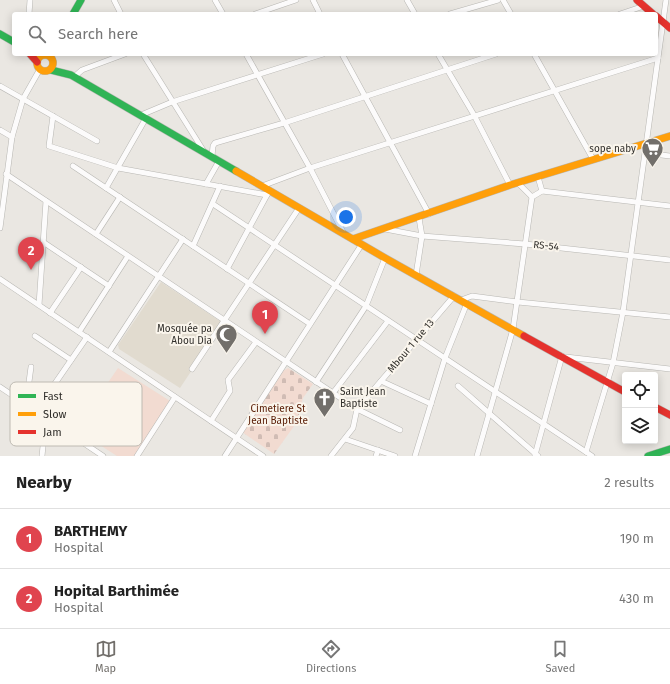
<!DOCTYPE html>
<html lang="en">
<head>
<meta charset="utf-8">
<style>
  body { margin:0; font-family:"Fira Sans",sans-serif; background:#f6f6f6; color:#222 }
  .controls { position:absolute; right:12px; bottom:12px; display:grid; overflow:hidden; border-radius:4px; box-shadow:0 2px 10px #0003 }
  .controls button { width:36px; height:36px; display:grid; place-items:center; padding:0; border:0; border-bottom:1px solid #e0e0e0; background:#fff; color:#222; font:20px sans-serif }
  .you { position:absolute; left:346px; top:217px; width:14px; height:14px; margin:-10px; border:3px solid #fff; border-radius:50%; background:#1a73e8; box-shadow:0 0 0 6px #1a73e833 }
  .badge { display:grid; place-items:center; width:26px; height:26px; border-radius:50%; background:#726f6b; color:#fff; font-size:13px; font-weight:700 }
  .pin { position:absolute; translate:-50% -33px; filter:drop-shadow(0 1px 2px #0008) }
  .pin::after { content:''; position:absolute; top:21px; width:14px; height:12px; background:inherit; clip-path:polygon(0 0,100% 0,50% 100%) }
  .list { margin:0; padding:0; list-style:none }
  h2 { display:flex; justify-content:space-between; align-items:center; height:52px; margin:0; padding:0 16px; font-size:17px }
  h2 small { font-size:13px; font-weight:400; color:#767676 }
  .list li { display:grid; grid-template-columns:26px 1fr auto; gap:12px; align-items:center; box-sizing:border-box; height:60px; padding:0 16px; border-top:1px solid #e0e0e0 }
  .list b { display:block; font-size:15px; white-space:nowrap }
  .list p { margin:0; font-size:13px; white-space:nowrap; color:#767676 }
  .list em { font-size:13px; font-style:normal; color:#767676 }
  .icon { flex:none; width:22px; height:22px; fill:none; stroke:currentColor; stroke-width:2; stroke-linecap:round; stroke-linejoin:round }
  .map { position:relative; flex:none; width:670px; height:456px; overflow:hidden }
  .search { position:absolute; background:#fff; box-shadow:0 2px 10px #0003; left:12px; right:12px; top:12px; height:44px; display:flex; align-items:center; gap:10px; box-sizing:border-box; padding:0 14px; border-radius:4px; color:#767676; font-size:15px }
  .sheet { height:172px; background:#fff }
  nav { display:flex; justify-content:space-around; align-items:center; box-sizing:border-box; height:56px; border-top:1px solid #e0e0e0; background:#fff; font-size:11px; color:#767676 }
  nav a { display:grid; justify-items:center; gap:2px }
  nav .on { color:#726f6b }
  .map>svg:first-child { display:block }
  .built { fill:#e1dbcf }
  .green { fill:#f2dbd1 }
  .cemetery { fill:url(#cemetery-stones) }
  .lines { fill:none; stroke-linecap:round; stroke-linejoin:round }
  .street-casing { stroke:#b8b7b3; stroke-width:6 }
  .fast-casing { stroke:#b8b7b3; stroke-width:8 }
  .slow-casing { stroke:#b8b7b3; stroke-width:8 }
  .jam-casing { stroke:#b8b7b3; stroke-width:8 }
  .street { stroke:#fcfbfb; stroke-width:5 }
  .fast { stroke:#30b455; stroke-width:7 }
  .slow { stroke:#ff9f0a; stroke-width:7 }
  .jam { stroke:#e5322d; stroke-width:7 }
  .labels { text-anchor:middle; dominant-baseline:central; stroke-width:4; stroke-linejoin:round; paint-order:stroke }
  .poi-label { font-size:10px; fill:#312f2b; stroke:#faf5ec; text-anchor:end }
  .street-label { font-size:10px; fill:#312f2b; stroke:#faf5ec }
  .park-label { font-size:10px; fill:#5c2009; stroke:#faf5ec }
  .key { fill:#faf5ec; stroke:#bebab2; stroke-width:1 }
  .key-label { font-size:11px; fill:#312f2b }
</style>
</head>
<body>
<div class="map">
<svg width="670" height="456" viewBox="0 0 670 456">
  <defs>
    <pattern id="cemetery-stones" width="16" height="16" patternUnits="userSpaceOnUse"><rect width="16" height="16" fill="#f2dbd1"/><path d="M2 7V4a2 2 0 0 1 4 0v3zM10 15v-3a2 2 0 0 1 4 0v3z" fill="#d0bcb4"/></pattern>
  </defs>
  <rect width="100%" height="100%" fill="#eae7e2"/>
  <!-- built -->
  <polygon class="built" points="161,282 223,323 180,388 119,349 118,345"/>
  <!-- green -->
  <polygon class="green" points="118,368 170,401 135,456 117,456 44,409 60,388 92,406"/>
  <!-- cemetery -->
  <polygon class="cemetery" points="288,368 313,384 303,398 297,422 274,454 242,432 283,371"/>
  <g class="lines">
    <defs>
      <g id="street">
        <polyline points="114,0 121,14"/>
        <polyline points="215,0 223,14"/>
        <polyline points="313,0 320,14"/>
        <polyline points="407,0 415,14"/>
        <polyline points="503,0 511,14"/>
        <polyline points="29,14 30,0"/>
        <polyline points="255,14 296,0"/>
        <polyline points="450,14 498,0"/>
        <polyline points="620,14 644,6"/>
        <polyline points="143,54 203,150"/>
        <polyline points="246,54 310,168 343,232"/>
        <polyline points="342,54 429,214"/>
        <polyline points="438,54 474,115 510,185"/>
        <polyline points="534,54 593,159"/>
        <polyline points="74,77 82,70 125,54"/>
        <polyline points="0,86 97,141"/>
        <polyline points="141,115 172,102 323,54"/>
        <polyline points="53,116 49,146 118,168 267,195"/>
        <polyline points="0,130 12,137"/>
        <polyline points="645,153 670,156"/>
        <polyline points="212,156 213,146 215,143 284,123 496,54"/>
        <polyline points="73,166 310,324"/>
        <polyline points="6,174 357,409 400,430"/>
        <polyline points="518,183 532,197"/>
        <polyline points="206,184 219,161"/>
        <polyline points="262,186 310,168 658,58"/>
        <polyline points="106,188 146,118"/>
        <polyline points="542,191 670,206"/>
        <polyline points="213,204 592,456"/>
        <polyline points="0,228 12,137 23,99 40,69"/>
        <polyline points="385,229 422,236 525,244 670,260"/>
        <polyline points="96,234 120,197"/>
        <polyline points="43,242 109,286"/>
        <polyline points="193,246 220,186"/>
        <polyline points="227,269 268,193"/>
        <polyline points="416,275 422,236 419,218"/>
        <polyline points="0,279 263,456"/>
        <polyline points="461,300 472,296 518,302 670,317"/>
        <polyline points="39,305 46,201"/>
        <polyline points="50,313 81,267"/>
        <polyline points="79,332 128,256"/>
        <polyline points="35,336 71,360"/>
        <polyline points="109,352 183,239"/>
        <polyline points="566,357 670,369"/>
        <polyline points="192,369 299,208"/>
        <polyline points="381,381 431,404"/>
        <polyline points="316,382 366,306 385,258"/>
        <polyline points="458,386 538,456"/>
        <polyline points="0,387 103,456"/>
        <polyline points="333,393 388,321"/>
        <polyline points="26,404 31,367"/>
        <polyline points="36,411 87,337"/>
        <polyline points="211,421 230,391 228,380 256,342"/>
        <polyline points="345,439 395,456"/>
        <polyline points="586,452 613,363 623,312 666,0"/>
        <polyline points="535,455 562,356"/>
        <polyline points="42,456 46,417"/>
        <polyline points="137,456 175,397"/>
        <polyline points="225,456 362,244"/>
        <polyline points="331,456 353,428 357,409 454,296"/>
        <polyline points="376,456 378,450"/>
        <polyline points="415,456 445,358 467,303"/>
        <polyline points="477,456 513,329 532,197 542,191 538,177"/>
      </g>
      <g id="fast">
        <polyline points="73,14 81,0"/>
        <polyline points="0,34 14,42"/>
        <polyline points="51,70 71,75 236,171"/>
        <polyline points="648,456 670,449"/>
      </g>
      <g id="slow">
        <circle cx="45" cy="63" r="8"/>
        <polyline points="236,171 385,258 524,336"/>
        <polyline points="353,239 510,185 670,136"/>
      </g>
      <g id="jam">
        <polyline points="637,0 653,14"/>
        <polyline points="656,16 670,28"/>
        <polyline points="30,54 37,62"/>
        <polyline points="524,336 625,392"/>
        <polyline points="655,407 670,415"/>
      </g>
    </defs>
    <!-- street casing -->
    <use href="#street" class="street-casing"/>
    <!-- fast casing -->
    <use href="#fast" class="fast-casing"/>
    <!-- slow casing -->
    <use href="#slow" class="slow-casing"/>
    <!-- jam casing -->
    <use href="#jam" class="jam-casing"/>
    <!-- street -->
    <use href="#street" class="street"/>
    <!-- fast -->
    <use href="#fast" class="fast"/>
    <!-- slow -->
    <use href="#slow" class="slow"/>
    <!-- jam -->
    <use href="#jam" class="jam"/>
  </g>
  <!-- icons -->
  <defs>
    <symbol id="supermarket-pin" viewBox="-11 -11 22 30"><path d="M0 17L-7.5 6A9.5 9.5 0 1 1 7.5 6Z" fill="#726f6b" stroke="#faf5ec"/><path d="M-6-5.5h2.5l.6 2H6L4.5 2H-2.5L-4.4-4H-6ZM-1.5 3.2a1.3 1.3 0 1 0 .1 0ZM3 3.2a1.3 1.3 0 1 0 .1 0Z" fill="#fff"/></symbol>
    <symbol id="mosque-pin" viewBox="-11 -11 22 30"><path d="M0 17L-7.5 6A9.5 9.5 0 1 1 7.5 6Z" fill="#726f6b" stroke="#faf5ec"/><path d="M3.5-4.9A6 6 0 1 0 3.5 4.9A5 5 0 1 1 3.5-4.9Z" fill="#fff"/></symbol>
    <symbol id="church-pin" viewBox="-11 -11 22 30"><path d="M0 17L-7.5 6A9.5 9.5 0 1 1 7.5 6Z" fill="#726f6b" stroke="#faf5ec"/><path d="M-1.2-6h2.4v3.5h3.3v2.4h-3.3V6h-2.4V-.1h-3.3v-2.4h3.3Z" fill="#fff"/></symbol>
  </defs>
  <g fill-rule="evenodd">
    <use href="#supermarket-pin" x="640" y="136" width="25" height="34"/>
    <use href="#mosque-pin" x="214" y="322" width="25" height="34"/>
    <use href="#church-pin" x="312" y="386" width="25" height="34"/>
  </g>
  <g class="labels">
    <!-- poi labels -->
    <g class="poi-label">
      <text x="636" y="149">sope naby</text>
      <text x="212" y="329">Mosquée pa<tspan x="212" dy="12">Abou Dia</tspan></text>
      <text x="340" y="392" text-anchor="start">Saint Jean<tspan x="340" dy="12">Baptiste</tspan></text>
    </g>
    <!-- street labels -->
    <g class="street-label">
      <text transform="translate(546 246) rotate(6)">RS-54</text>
      <text transform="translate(411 346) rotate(-50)">Mbour 1 rue 13</text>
    </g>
    <!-- park labels -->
    <g class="park-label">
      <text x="278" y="409">Cimetiere St<tspan x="278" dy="12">Jean Baptiste</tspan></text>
    </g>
  </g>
  <!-- legend -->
  <rect x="10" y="382" width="132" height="64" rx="6" class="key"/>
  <rect x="18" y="394" width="18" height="4" fill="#30b455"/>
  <rect x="18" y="412" width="18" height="4" fill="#ff9f0a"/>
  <rect x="18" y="430" width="18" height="4" fill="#e5322d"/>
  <g class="key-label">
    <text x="43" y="400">Fast</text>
    <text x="43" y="418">Slow</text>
    <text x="43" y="436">Jam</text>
  </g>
</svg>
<div class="controls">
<button><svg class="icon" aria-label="locate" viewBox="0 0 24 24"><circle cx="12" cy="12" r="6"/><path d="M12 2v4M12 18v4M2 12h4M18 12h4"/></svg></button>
<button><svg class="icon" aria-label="layers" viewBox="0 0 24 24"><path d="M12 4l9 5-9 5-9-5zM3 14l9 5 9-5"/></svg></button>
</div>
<div class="you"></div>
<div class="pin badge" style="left:265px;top:334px;background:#e0444e">1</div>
<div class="pin badge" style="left:31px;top:270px;background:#e0444e">2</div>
<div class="search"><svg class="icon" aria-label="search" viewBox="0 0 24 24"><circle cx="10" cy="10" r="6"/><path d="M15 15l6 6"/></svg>Search here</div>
</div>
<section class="sheet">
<h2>Nearby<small>2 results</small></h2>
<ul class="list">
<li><span class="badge" style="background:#e0444e">1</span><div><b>BARTHEMY</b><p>Hospital</p></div><em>190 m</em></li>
<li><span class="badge" style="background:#e0444e">2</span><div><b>Hopital Barthimée</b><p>Hospital</p></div><em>430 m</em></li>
</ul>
</section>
<nav>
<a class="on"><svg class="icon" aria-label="map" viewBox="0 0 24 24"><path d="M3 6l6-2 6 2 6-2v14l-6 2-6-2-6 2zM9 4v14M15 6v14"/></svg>Map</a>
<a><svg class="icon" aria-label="directions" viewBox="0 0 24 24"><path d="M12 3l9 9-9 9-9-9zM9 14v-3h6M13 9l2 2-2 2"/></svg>Directions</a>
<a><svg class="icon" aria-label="saved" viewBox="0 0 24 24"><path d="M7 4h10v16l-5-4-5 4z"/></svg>Saved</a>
</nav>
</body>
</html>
